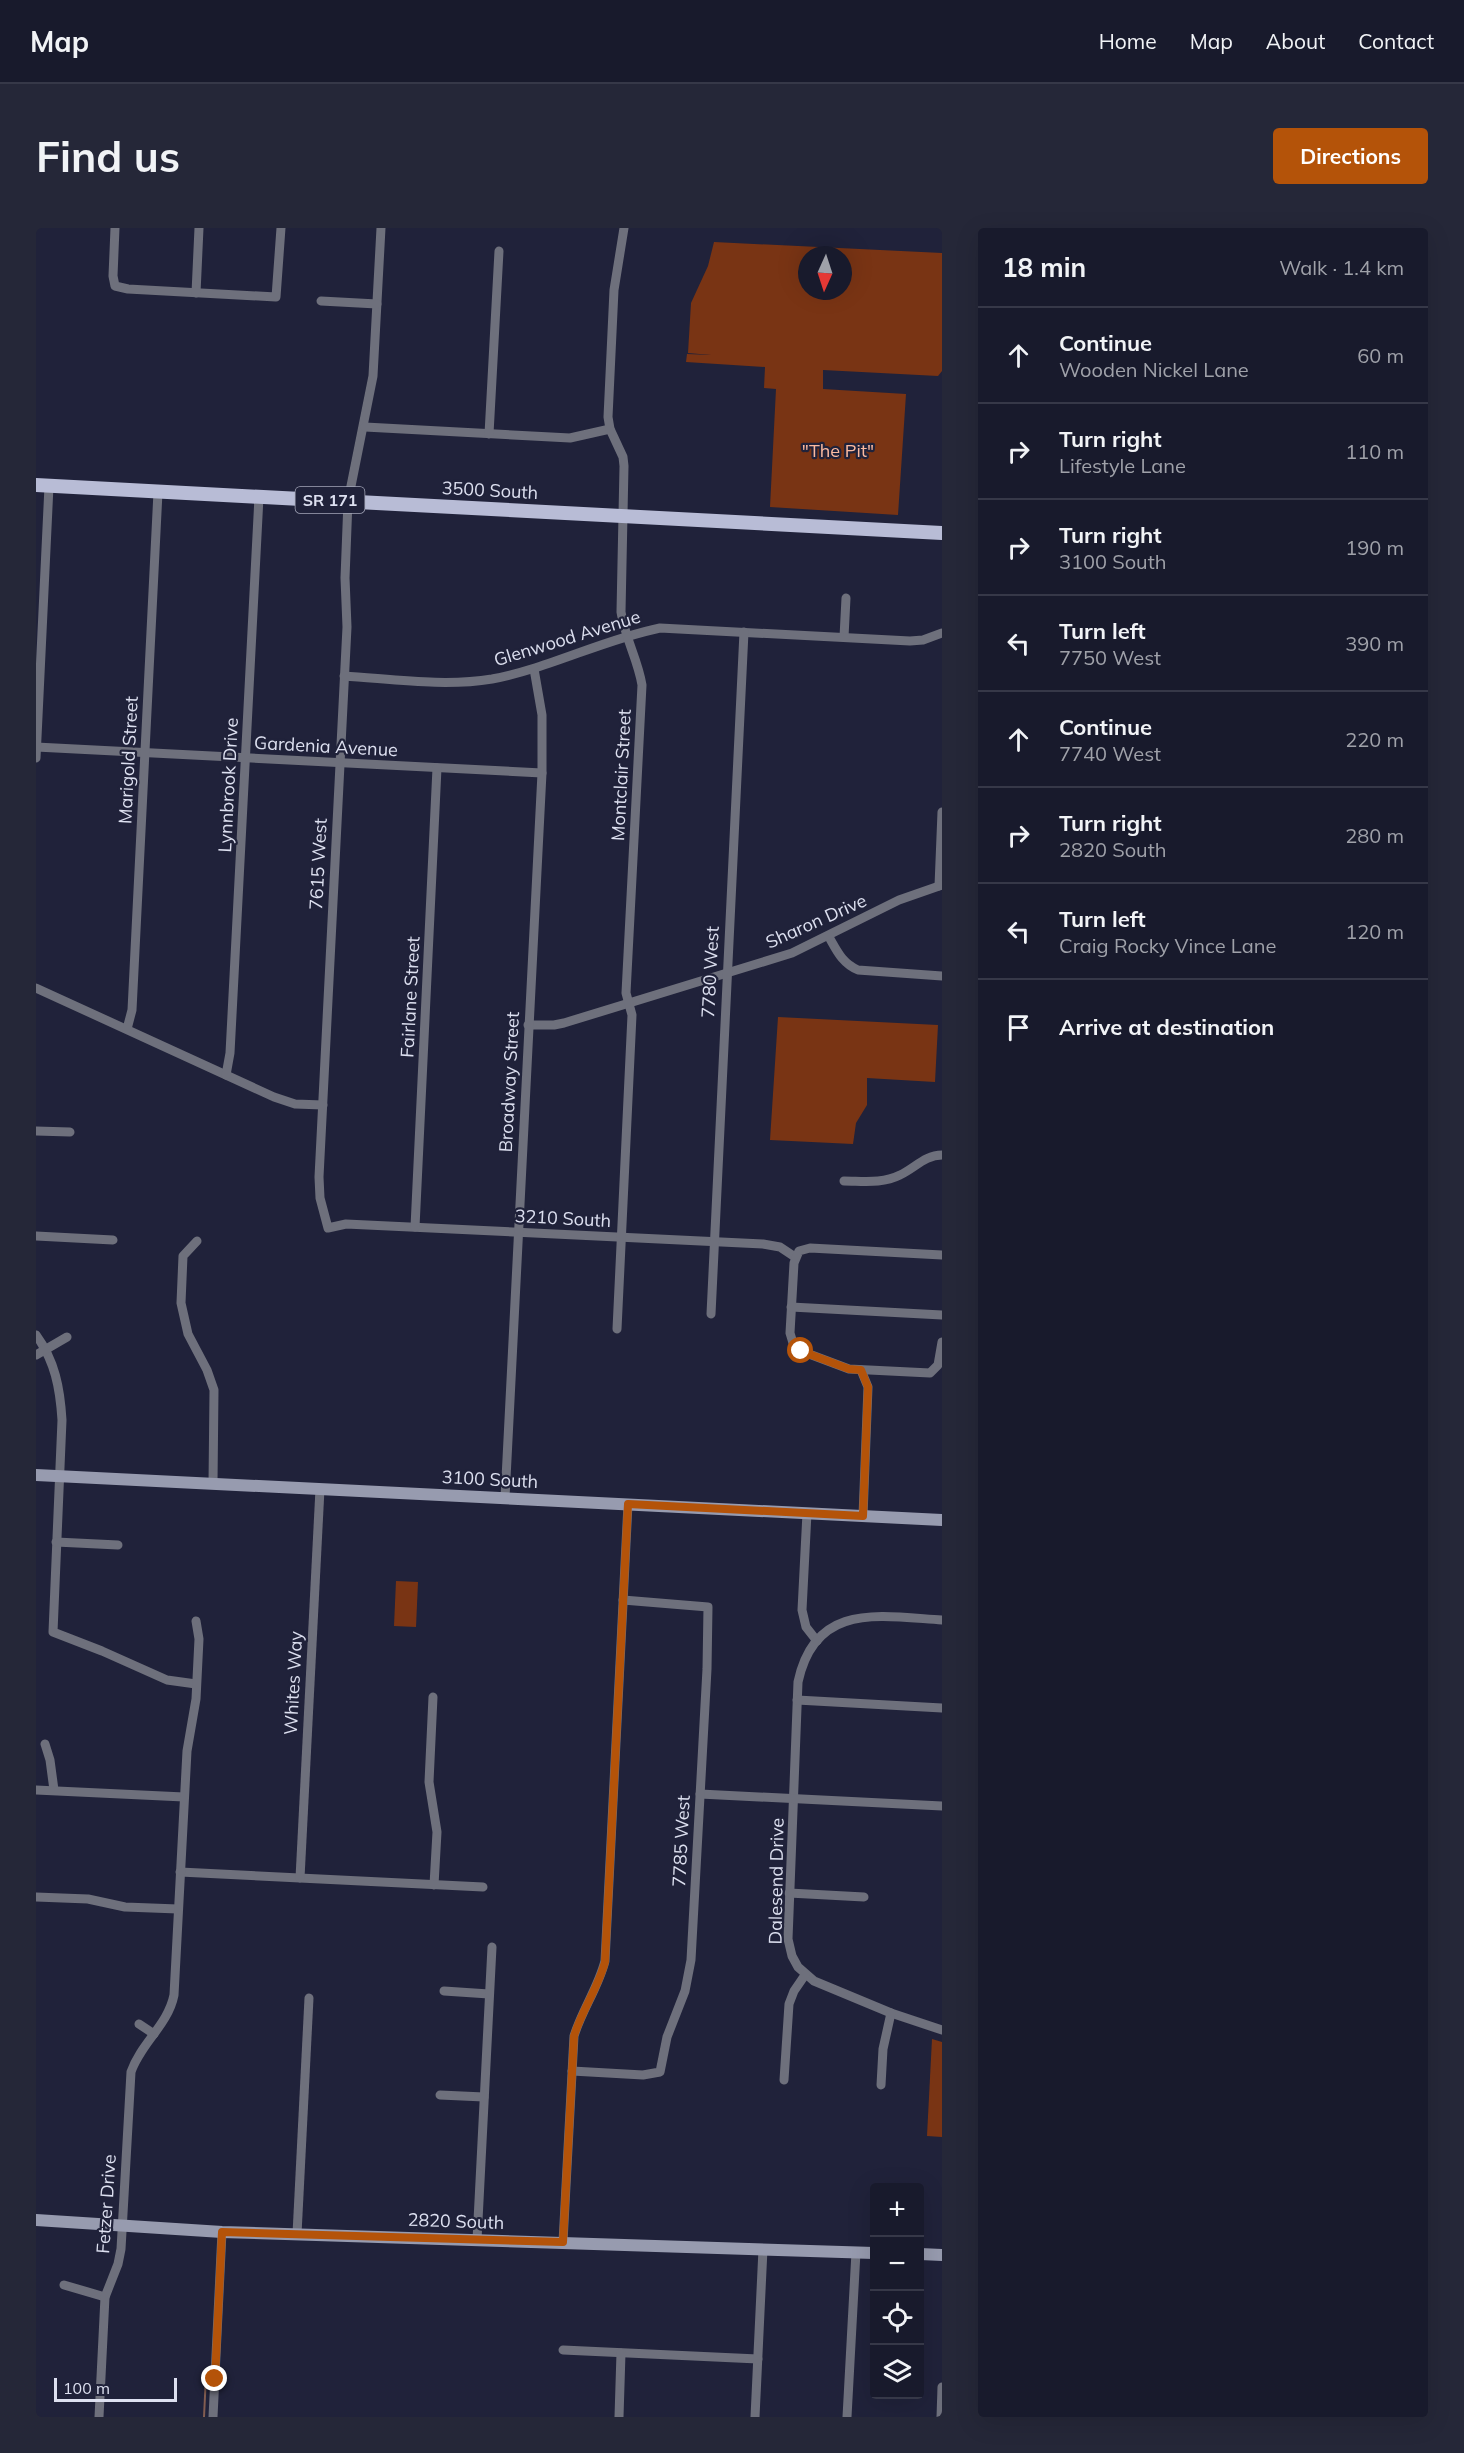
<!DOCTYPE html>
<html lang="en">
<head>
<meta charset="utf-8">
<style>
  body { margin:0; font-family:Mulish,sans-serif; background:#252738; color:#f1f3f6 }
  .controls { position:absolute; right:18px; bottom:18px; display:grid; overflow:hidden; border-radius:6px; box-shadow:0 6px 24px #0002 }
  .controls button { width:54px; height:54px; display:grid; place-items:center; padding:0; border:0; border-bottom:2px solid #363848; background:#181a2c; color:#f1f3f6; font:30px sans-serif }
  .compass { position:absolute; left:762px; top:18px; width:54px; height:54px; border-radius:50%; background:#181a2c; box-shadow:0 6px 24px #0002; rotate:183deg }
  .scale { position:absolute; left:18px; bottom:15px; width:123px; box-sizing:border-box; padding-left:6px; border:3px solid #dde0f0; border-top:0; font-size:16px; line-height:21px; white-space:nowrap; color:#dde0f0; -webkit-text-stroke:4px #20223a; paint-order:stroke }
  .stop { position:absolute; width:18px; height:18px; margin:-14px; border:4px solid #b45309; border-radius:50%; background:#fff }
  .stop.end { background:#b45309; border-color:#fff; box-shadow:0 2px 6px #0008 }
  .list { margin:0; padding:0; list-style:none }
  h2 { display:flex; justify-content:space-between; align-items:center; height:78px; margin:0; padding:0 24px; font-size:26px }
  h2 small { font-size:20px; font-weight:400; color:#9fa1a9 }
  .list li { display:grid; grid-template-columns:39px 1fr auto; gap:18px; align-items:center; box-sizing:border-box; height:96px; padding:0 24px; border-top:2px solid #363848 }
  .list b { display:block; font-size:22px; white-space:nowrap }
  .list p { margin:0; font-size:20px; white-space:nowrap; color:#9fa1a9 }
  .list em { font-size:20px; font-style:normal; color:#9fa1a9 }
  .icon { flex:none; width:33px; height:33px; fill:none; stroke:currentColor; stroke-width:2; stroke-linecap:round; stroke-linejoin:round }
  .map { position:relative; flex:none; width:906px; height:2189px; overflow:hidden; border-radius:6px }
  header { display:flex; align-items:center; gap:36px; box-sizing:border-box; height:84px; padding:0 30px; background:#181a2c; border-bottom:2px solid #363848 }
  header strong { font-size:28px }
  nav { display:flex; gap:33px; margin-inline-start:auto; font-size:21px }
  .intro { display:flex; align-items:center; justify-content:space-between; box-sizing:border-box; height:144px; padding:0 36px }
  h1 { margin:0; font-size:42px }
  .button { padding:15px 27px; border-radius:6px; background:#b45309; color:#fff; font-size:21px; font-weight:700 }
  main { display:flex; gap:36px; padding:0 36px }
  aside { flex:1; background:#181a2c; border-radius:6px; box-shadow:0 6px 24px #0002 }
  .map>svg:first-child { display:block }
  .green { fill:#793414; fill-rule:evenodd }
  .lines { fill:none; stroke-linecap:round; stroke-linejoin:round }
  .stream { stroke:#835d50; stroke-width:2 }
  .street { stroke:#6e707c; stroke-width:9 }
  .secondary { stroke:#979baf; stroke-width:12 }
  .primary { stroke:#b8bcd6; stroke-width:14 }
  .route { stroke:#b45309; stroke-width:8 }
  .labels { text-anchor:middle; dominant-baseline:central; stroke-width:4.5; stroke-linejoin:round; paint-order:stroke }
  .shield { fill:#20223a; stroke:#a4a7b9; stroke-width:1.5 }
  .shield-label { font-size:16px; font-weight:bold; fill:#dde0f0 }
  .park-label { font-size:18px; fill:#fcbaa0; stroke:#20223a }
  .street-label { font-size:18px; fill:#dde0f0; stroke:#20223a }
</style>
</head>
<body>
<header>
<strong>Map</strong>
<nav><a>Home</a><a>Map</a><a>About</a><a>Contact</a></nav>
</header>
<div class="intro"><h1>Find us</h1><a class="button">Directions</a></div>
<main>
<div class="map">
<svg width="906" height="2189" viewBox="0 0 906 2189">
  <rect width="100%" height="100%" fill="#20223a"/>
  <!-- green -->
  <g class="green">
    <path d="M678 14 906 25V143L902 148 787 142V161L870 166 862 287 734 279 740 161 728 160 729 139 650 134 651 126 675 127 652 125 655 75 672 38ZM771 27H807V63H771Z"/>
    <polygon points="742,789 902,797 899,854 831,850 831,877 820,895 817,916 734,912"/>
    <polygon points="360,1353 382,1354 380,1399 358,1398"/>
    <polygon points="896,1811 906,1814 906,1909 891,1908"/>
  </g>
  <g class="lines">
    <!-- stream -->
    <polyline class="stream" points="168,2189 170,2147"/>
    <!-- street -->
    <g class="street">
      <polyline points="79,0 77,48 79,58 92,61 240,69 245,0"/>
      <polyline points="345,0 337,148 312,273 309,350 311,399 283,949 284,970 292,1000 310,996 727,1016 744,1019 759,1029"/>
      <polyline points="160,65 163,0"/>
      <polyline points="285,73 341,76"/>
      <polyline points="329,199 534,210 574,201"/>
      <polyline points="453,206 463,23"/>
      <polyline points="808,409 810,370"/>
      <path d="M308 448C356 451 408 459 456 451 514 440 566 412 624 400L874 413 887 412 906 405"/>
      <polyline points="0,519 506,545"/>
      <polyline points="0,530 13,258"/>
      <polyline points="903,658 906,584"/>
      <path d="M793 709C801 723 806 735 822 742L906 748"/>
      <polyline points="0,760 238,869 259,876 287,877"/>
      <polyline points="492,797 518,797 528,795 756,725 863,672 906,657"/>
      <polyline points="91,801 96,782 122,264"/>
      <polyline points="190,847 194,825 223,269"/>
      <polyline points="0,903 34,904"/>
      <path d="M808 953C827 953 846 956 864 947 879 940 889 927 906 927"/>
      <polyline points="379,999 401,540"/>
      <polyline points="0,1008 77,1012"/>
      <polyline points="161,1013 147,1028 145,1075 152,1106 171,1142 178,1162 177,1255"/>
      <polyline points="906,1027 774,1020 763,1023 758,1035 754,1105 757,1115 765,1123 813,1141 894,1145 902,1137 906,1114"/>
      <polyline points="755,1079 906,1087"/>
      <polyline points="675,1086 708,404"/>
      <path d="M581 1101 596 787 590 765 606 457C602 432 589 410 585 384L588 238 587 229 574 201 572 189 578 62 588 0"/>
      <path d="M0 1107C19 1133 24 1160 26 1192L17 1404 66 1423 131 1452 160 1456"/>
      <polyline points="0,1127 31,1109"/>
      <polyline points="825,1142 832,1159 827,1288"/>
      <polyline points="469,1270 506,545 506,487 498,441"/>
      <polyline points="771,1285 766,1382 770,1399 781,1413"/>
      <polyline points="20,1314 82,1317"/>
      <path d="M906 1392C843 1388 779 1374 762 1454L752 1711 756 1728 762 1739 778 1753 855 1785 906 1802"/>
      <polyline points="397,1469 393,1554 401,1604 398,1657"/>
      <polyline points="761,1472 906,1480"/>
      <polyline points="9,1516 14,1532 18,1562"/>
      <polyline points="0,1562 148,1569"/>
      <polyline points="664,1566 906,1578"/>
      <polyline points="144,1644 447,1659"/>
      <polyline points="264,1650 284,1261"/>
      <polyline points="753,1665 828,1669"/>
      <polyline points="0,1669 52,1671 89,1679 142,1681"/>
      <polyline points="408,1763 453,1766"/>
      <polyline points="103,1796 118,1806"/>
      <polyline points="536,1843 607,1847 624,1844 631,1809 649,1763 655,1732 671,1441 672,1379 587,1372"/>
      <polyline points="748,1852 753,1776 758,1763 769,1747"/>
      <polyline points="845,1857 847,1821 855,1785"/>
      <polyline points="404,1867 448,1869"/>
      <polyline points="261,2006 273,1770"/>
      <polyline points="441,2012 456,1719"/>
      <path d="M527 2014 538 1808C546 1782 562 1760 569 1733L592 1276"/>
      <polyline points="28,2057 69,2069"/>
      <polyline points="527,2122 722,2131"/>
      <path d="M63 2189 69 2069 82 2036 85 2021 95 1844C105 1815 132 1797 138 1767L151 1523 160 1471 163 1411 160 1393"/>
      <polyline points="177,2189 186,2004"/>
      <polyline points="583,2189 585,2125"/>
      <polyline points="719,2189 727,2021"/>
      <polyline points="811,2189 820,2024"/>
      <polyline points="905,2189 906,2159"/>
    </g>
    <!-- secondary -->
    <g class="secondary">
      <polyline points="0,1247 906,1292"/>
      <polyline points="0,1992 186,2004 838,2025"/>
      <polyline points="884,2026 906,2027"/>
    </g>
    <!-- primary -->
    <polyline class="primary" points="0,257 906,305"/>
  </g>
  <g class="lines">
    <!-- route -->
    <path class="route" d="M179 2151 186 2004 527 2014 538 1808C546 1782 562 1760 569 1734L592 1276 827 1288 832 1159 825 1142 813 1141 765 1123"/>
  </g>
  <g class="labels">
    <!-- shield labels -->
    <rect class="shield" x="259.5" y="259" width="69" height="26" rx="4.5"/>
    <g class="shield-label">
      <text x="294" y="272">SR 171</text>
    </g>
    <!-- park labels -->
    <g class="park-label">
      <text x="802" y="222">"The Pit"</text>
    </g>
    <!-- street labels -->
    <g class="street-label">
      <text transform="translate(454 262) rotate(3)">3500 South</text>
      <text transform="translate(531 410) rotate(-17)">Glenwood Avenue</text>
      <text transform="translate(290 518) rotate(3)">Gardenia Avenue</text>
      <text transform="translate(92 532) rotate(-87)">Marigold Street</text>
      <text transform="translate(585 547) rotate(-87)">Montclair Street</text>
      <text transform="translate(192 557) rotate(-87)">Lynnbrook Drive</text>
      <text transform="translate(282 636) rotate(-87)">7615 West</text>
      <text transform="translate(780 693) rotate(-24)">Sharon Drive</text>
      <text transform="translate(674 744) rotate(-87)">7780 West</text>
      <text transform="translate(374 769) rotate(-87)">Fairlane Street</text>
      <text transform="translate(473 854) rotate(-87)">Broadway Street</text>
      <text transform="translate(527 990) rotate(3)">3210 South</text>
      <text transform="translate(454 1251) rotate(3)">3100 South</text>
      <text transform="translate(257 1455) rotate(-87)">Whites Way</text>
      <text transform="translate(645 1613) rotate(-87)">7785 West</text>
      <text transform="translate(740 1653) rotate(-89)">Dalesend Drive</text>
      <text transform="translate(70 1976) rotate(-86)">Fetzer Drive</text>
      <text transform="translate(420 1993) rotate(2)">2820 South</text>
    </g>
  </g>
</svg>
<div class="controls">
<button>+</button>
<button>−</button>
<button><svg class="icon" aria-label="locate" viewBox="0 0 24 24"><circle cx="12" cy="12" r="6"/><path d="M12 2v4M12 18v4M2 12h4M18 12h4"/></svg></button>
<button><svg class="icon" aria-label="layers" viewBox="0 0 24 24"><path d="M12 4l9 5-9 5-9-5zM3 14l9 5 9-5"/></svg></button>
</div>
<svg class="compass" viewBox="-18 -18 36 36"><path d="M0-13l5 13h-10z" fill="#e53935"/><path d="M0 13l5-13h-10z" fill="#9fa1a9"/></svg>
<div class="scale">100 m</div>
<div class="stop" style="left:765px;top:1123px"></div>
<div class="stop end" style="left:179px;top:2151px"></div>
</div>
<aside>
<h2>18 min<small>Walk · 1.4 km</small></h2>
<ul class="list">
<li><svg class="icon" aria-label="ahead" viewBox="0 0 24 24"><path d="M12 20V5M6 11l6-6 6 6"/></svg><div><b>Continue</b><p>Wooden Nickel Lane</p></div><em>60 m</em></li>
<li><svg class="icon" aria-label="right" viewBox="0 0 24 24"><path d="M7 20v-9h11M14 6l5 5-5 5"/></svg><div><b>Turn right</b><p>Lifestyle Lane</p></div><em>110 m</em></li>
<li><svg class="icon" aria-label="right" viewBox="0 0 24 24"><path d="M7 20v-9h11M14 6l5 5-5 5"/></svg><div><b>Turn right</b><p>3100 South</p></div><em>190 m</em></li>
<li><svg class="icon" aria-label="left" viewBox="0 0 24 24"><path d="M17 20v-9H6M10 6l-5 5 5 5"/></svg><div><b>Turn left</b><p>7750 West</p></div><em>390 m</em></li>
<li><svg class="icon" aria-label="ahead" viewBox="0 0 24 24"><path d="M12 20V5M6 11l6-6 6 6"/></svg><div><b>Continue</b><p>7740 West</p></div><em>220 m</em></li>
<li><svg class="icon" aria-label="right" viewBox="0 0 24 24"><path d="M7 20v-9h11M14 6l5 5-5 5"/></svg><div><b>Turn right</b><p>2820 South</p></div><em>280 m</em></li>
<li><svg class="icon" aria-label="left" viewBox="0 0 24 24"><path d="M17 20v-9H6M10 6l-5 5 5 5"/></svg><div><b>Turn left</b><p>Craig Rocky Vince Lane</p></div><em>120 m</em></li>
<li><svg class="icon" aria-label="arrive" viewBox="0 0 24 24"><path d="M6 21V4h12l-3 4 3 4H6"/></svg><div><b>Arrive at destination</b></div></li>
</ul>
</aside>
</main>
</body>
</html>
